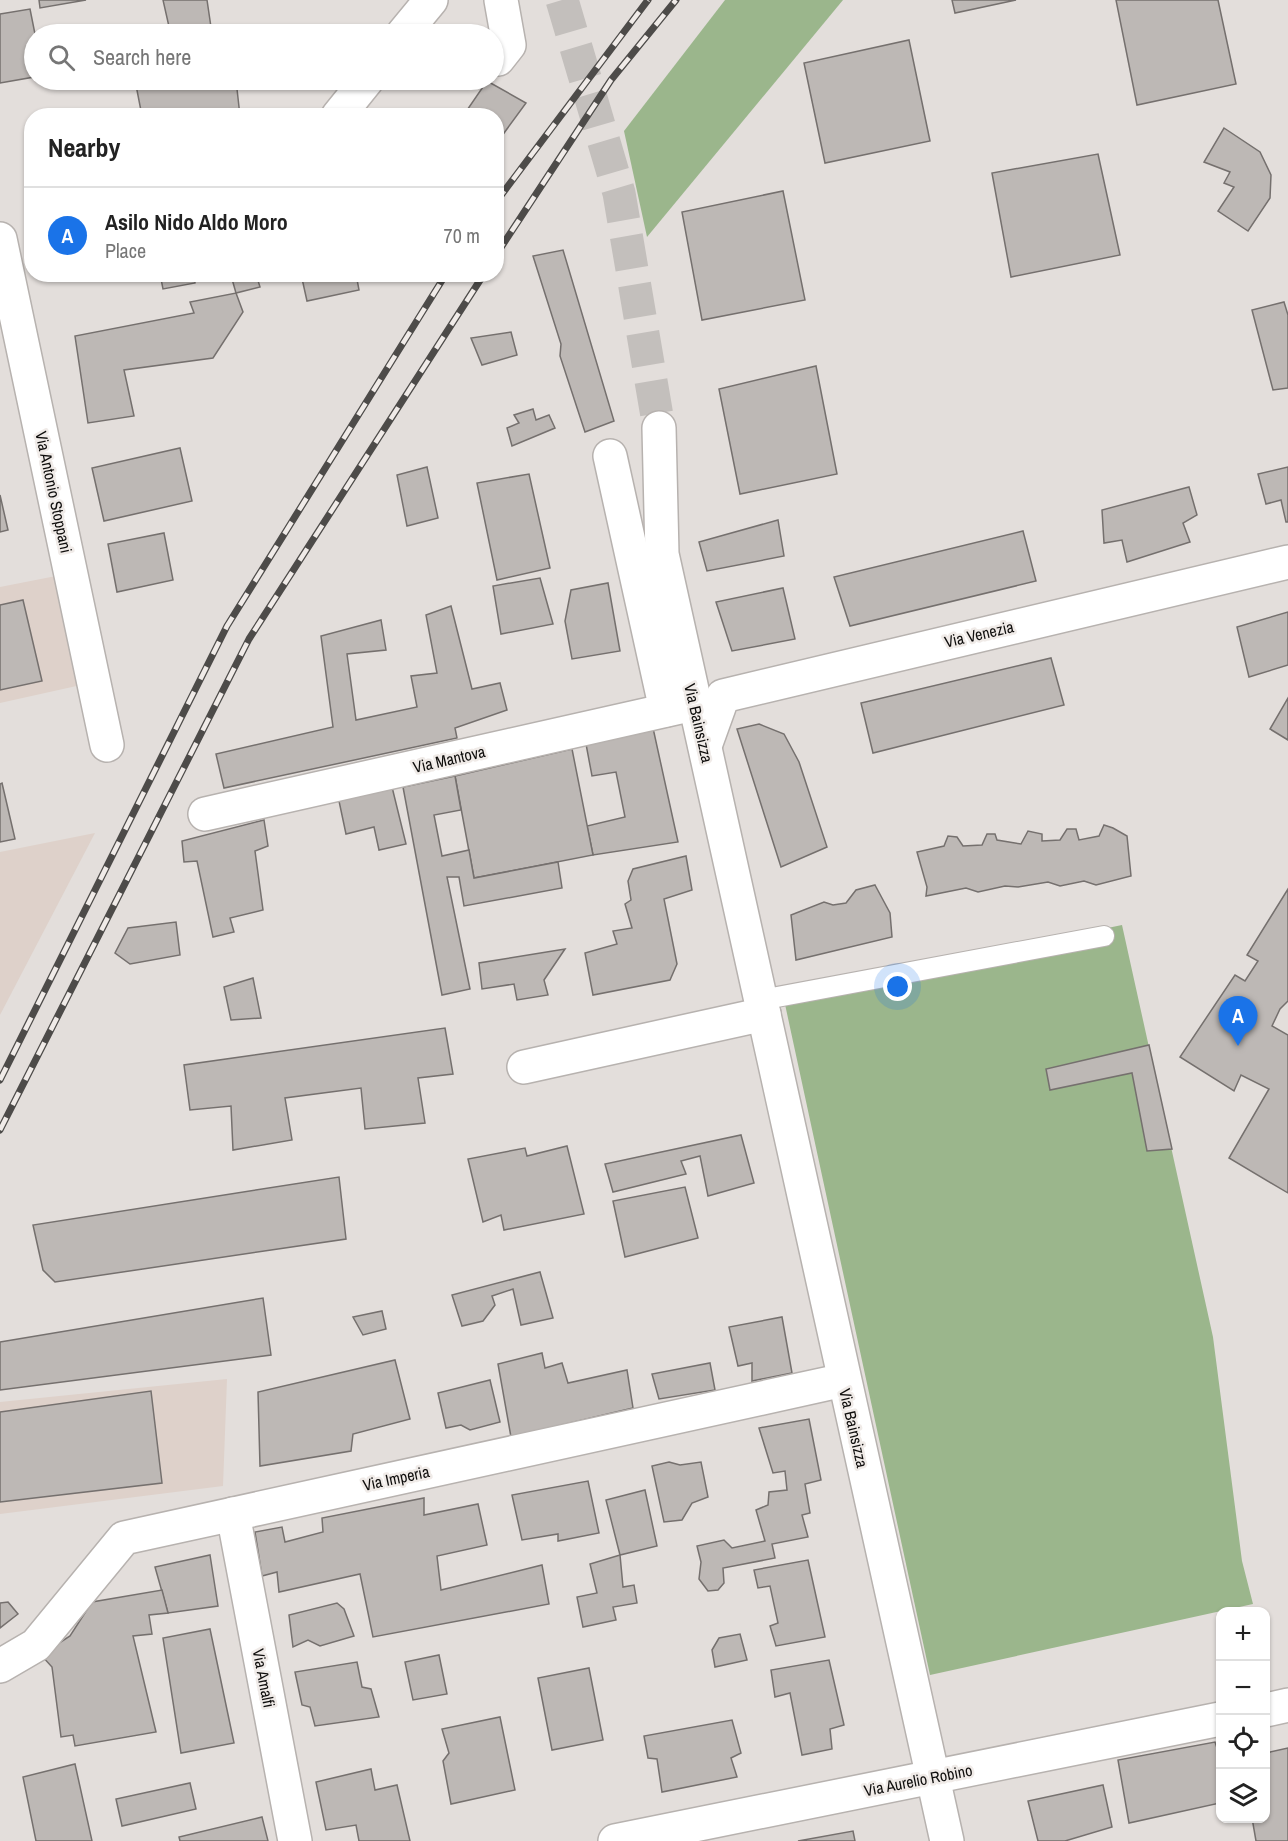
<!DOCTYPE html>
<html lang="en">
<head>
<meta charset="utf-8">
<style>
  body { margin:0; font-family:"Archivo Narrow",sans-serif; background:#f6f6f6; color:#222 }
  .controls { position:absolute; right:18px; bottom:18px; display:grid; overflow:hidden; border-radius:12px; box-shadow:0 2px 4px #0004 }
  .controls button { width:54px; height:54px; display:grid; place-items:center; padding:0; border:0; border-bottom:2px solid #e0e0e0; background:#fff; color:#222; font:30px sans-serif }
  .you { position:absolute; left:898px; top:987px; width:21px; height:21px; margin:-15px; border:4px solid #fff; border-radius:50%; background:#1a73e8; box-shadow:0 0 0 9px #1a73e833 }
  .badge { display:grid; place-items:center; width:39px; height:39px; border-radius:50%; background:#1a73e8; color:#fff; font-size:20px; font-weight:700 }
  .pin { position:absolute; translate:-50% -50px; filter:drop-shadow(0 2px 3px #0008) }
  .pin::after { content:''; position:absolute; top:32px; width:21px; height:18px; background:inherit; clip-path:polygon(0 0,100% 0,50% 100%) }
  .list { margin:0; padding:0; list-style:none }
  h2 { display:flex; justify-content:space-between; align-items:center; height:78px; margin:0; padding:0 24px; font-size:26px }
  h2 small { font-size:20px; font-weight:400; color:#767676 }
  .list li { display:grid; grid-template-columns:39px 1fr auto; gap:18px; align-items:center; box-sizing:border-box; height:96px; padding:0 24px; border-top:2px solid #e0e0e0 }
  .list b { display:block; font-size:22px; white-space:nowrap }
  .list p { margin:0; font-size:20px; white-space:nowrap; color:#767676 }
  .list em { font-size:20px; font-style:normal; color:#767676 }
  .icon { flex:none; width:33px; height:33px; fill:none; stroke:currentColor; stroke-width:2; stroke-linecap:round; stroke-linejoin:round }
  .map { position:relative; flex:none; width:1288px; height:1841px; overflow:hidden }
  .search { position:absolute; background:#fff; box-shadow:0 2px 4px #0004; left:24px; top:24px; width:480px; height:66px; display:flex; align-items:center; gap:15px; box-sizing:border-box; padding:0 21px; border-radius:33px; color:#767676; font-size:22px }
  .panel { position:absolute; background:#fff; box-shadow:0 2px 4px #0004; left:24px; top:108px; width:480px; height:174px; border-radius:24px }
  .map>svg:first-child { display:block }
  .built { fill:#ded1ca }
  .green { fill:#9bb68c }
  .building { fill:#bdb8b5; stroke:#75706e; stroke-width:1.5 }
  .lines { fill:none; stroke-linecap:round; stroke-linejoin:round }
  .minor-tunnel { stroke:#c3bfbc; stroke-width:33; stroke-dasharray:33 16; stroke-linecap:butt }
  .service-casing { stroke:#b7b2af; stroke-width:22 }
  .minor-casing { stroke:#b7b2af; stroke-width:36 }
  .service { stroke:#fff; stroke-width:20 }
  .minor { stroke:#fff; stroke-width:33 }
  .rail-casing { stroke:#4d4b49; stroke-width:7 }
  .rail { stroke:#f0ebe8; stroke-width:4.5; stroke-dasharray:14; stroke-linecap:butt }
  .labels { text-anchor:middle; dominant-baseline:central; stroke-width:5; stroke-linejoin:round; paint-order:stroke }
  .street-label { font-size:16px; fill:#0e0d0c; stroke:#f0ebe8 }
</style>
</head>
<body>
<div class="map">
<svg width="1288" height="1841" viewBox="0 0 1288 1841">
  <rect width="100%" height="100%" fill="#e3dedb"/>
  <!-- built -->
  <g class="built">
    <polygon points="56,576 81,685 0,703 0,587"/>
    <polygon points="95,833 0,1015 0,852"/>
    <polygon points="227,1379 223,1486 0,1514 0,1402"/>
  </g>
  <!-- green -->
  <g class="green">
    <polygon points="725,0 843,0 647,237 624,131"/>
    <polygon points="1122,925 1213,1337 1242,1561 1253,1604 930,1675 783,995"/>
  </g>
  <!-- building -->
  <g class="building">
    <polygon points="39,0 86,0 40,8"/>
    <polygon points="163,0 207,0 212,34 156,34 170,31"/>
    <polygon points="952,0 1016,0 955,13"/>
    <polygon points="1116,0 1218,0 1236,84 1137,105"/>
    <polygon points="30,9 35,34 34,77 0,83 0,14"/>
    <polygon points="909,40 930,141 825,163 804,63"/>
    <polygon points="135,80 236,80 240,116 142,116"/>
    <polygon points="487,81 526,103 496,144 496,116 463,116"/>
    <polygon points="1224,128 1260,152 1271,175 1270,198 1248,231 1218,211 1234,187 1224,183 1230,172 1204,162"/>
    <polygon points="1098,154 1120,255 1011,277 992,173"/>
    <polygon points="783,191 805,300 702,320 682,212"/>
    <polygon points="563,250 614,421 585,432 560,356 561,344 533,256"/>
    <polygon points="160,274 194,274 195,283 163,289"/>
    <polygon points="249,274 256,274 260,287 236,293 232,279"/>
    <polygon points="301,274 356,274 359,290 307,301"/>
    <polygon points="236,293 243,312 213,358 124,370 134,416 88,423 75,336 194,313 190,302"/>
    <polygon points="1284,302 1288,315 1288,388 1273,390 1252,310"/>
    <polygon points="511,332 517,355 482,365 471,338"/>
    <polygon points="816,366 837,474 740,494 719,389"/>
    <polygon points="533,409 536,420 549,415 555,428 512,446 507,428 519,423 514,415"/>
    <polygon points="180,448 192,501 104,521 92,468"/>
    <polygon points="427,467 438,518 407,526 397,475"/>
    <polygon points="1288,467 1288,522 1286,522 1281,500 1266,504 1258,474"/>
    <polygon points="529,474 550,568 497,580 477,483"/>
    <polygon points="1189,487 1197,515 1183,523 1190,542 1127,562 1122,540 1104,543 1102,510"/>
    <polygon points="0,495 8,530 0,532"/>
    <polygon points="778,520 784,556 707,571 699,542"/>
    <polygon points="1023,531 1036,581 850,626 834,577"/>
    <polygon points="164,533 173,580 117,592 108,544"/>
    <polygon points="540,578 553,624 501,634 493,586"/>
    <polygon points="608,583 620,651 572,659 565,621 571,590"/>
    <polygon points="783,588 795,639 732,651 716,602"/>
    <polygon points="23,600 42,681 0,690 0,605"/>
    <polygon points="451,606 472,689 500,683 507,710 455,728 457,738 224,788 216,754 333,727 321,636 381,620 386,650 347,654 356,720 417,707 411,676 437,673 426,615"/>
    <polygon points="1288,612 1288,665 1249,677 1237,627"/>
    <polygon points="1051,658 1064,705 873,753 861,703"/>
    <polygon points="1288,698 1288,740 1270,729"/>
    <polygon points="759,724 784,734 799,762 827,847 781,867 737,729"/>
    <polygon points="653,728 678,842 593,855 587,826 625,817 616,772 592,776 586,744"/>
    <polygon points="572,749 593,855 474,878 455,776"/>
    <polygon points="455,776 461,810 434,815 442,856 469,850 474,878 558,862 562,888 464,906 459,877 447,877 470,989 442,995 403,787"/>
    <polygon points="2,783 15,839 0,842 0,784"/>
    <polygon points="392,787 406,844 379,850 374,827 346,834 339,801"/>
    <polygon points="264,820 268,846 255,851 263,910 230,918 234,932 213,937 197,861 184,862 182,841"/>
    <polygon points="1104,825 1113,828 1127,836 1131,876 1096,885 1084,881 1060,886 1048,882 1018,887 1005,886 978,892 966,888 926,896 927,887 917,852 944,846 948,836 957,837 963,846 982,845 987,834 995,834 997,840 1021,844 1028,831 1042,834 1042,841 1060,840 1067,829 1076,829 1079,840 1099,836"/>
    <polygon points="686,856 692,890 664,899 677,964 670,980 593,995 585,953 617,944 613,931 632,928 625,904 631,900 628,881 633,869"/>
    <polygon points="875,885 890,913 892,937 796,960 791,915 824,902 833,905 846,903 856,890"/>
    <polygon points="1288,889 1288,1001 1280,1009 1272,1026 1288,1035 1288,1193 1229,1158 1269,1089 1241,1075 1234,1091 1180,1057 1235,975 1245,981 1258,961 1247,955"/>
    <polygon points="176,922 180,955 130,964 115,953 128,928"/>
    <polygon points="565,949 544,980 548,995 517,1000 514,984 482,989 479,963"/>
    <polygon points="253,978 261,1018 231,1020 224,987"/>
    <polygon points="445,1028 453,1074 418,1078 425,1123 365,1129 361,1088 285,1098 292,1140 233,1150 231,1106 190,1110 184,1065"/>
    <polygon points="1149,1045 1172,1149 1147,1151 1132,1073 1050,1090 1046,1069"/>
    <polygon points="741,1135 754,1183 708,1196 700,1156 681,1161 686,1174 613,1192 605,1164"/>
    <polygon points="567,1146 584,1214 504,1230 501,1215 483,1222 468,1159 525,1148 527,1156"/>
    <polygon points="339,1177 346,1239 55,1282 43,1270 33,1225"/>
    <polygon points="685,1187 698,1238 625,1257 613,1201"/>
    <polygon points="540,1272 553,1318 521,1325 513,1289 492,1296 495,1305 483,1321 462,1326 452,1295"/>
    <polygon points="263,1298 271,1355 0,1390 0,1342"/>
    <polygon points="382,1311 386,1329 363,1335 353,1317"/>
    <polygon points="782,1317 792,1373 752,1381 752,1363 738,1366 729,1327"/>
    <polygon points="542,1353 545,1368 562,1363 568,1383 627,1370 633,1408 511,1437 498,1364"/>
    <polygon points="395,1360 410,1419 353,1434 351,1451 260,1466 258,1392"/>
    <polygon points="710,1363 715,1390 659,1399 652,1374"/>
    <polygon points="490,1380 500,1422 470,1430 461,1425 446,1428 438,1393"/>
    <polygon points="151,1391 162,1483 0,1502 0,1412"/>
    <polygon points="809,1419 821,1480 805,1484 810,1513 802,1515 808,1537 772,1544 775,1558 723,1568 724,1583 718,1590 708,1591 699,1579 701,1562 697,1546 724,1540 732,1548 765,1541 756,1510 768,1505 769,1492 787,1490 785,1471 773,1473 759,1428"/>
    <polygon points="669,1462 680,1465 701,1462 708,1497 692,1503 682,1520 664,1522 652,1466"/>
    <polygon points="588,1481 599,1533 558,1541 558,1534 522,1540 512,1495"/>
    <polygon points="645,1490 657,1546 620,1555 606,1500"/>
    <polygon points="424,1498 424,1515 478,1504 487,1545 437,1556 441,1590 542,1565 549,1604 373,1637 360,1574 279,1592 277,1572 262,1576 255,1532 282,1527 285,1542 323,1532 322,1518"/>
    <polygon points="210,1555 218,1606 168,1613 155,1567"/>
    <polygon points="620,1555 623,1587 634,1585 637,1603 613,1607 616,1620 583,1627 577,1597 597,1593 590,1564"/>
    <polygon points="808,1560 825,1637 776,1646 770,1626 778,1623 770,1586 758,1588 754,1570"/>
    <polygon points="162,1590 168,1613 149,1615 152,1634 133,1636 156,1732 75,1746 73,1735 61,1737 52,1667 41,1655 70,1636 92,1602"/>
    <polygon points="8,1602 18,1614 0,1628 0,1603"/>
    <polygon points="337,1603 344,1609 354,1636 320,1646 308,1640 293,1647 289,1615"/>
    <polygon points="210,1629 234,1743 181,1753 163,1638"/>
    <polygon points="740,1634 747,1660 715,1667 712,1650 719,1638"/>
    <polygon points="439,1655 447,1694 413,1700 405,1662"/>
    <polygon points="829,1660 844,1725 830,1729 832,1749 802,1755 790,1693 775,1697 771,1670"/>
    <polygon points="357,1662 362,1687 371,1689 379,1717 315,1726 310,1707 302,1705 295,1672"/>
    <polygon points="589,1668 603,1740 552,1750 538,1678"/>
    <polygon points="500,1717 515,1790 451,1804 443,1761 449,1753 442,1729"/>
    <polygon points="732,1720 741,1753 731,1758 737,1777 662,1792 657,1759 648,1758 644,1736"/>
    <polygon points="1215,1742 1219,1754 1220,1754 1220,1803 1129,1823 1118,1760"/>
    <polygon points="1288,1748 1288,1841 1256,1841 1252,1818 1266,1818 1266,1753"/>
    <polygon points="75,1764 92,1841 36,1841 23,1777"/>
    <polygon points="371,1769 375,1790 397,1785 410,1841 359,1841 356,1825 326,1830 316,1782"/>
    <polygon points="190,1783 196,1809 122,1826 116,1799"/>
    <polygon points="1103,1785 1112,1827 1065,1841 1038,1841 1028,1801"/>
    <polygon points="262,1817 268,1841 180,1841 179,1837"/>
    <polygon points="853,1831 855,1841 798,1841"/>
  </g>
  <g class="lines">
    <!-- minor-tunnel -->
    <polyline class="minor-tunnel" points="562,0 619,193 659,428"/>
    <defs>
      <polyline id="service" points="761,1000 1104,936"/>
      <g id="minor">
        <polyline points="403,34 431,0"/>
        <polyline points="498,59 509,45 501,0"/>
        <polyline points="338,116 367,80"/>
        <polyline points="0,239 107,745"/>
        <polyline points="659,428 662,554 947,1841"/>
        <polyline points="610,456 666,710"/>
        <polyline points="705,746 723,696 1288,562"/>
        <polyline points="205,814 694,704"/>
        <polyline points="524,1067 764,1014"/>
        <polyline points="233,1514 295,1841"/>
        <polyline points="0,1666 36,1645 124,1538 844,1380"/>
        <polyline points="1266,1710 1288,1705"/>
        <polyline points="615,1841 1220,1719"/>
      </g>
    </defs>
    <!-- service casing -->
    <use href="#service" class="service-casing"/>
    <!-- minor casing -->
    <use href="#minor" class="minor-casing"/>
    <!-- service -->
    <use href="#service" class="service"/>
    <!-- minor -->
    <use href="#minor" class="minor"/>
    <defs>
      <g id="rail">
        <polyline points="496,202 648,0"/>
        <polyline points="496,255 611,80 676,0"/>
        <polyline points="0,1080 227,626 446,274"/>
        <polyline points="0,1130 249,639 484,274"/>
      </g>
    </defs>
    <!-- rail casing -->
    <use href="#rail" class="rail-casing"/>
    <!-- rail -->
    <use href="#rail" class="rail"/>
  </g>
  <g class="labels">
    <!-- street labels -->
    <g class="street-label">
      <text transform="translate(54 492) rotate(78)">Via Antonio Stoppani</text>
      <text transform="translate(979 634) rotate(-13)">Via Venezia</text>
      <text transform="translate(699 723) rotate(77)">Via Bainsizza</text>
      <text transform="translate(449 759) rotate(-13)">Via Mantova</text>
      <text transform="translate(854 1428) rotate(77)">Via Bainsizza</text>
      <text transform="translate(396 1478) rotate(-12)">Via Imperia</text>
      <text transform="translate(264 1678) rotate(79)">Via Amalfi</text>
      <text transform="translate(918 1780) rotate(-11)">Via Aurelio Robino</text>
    </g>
  </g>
</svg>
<div class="controls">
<button>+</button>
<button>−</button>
<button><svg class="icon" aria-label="locate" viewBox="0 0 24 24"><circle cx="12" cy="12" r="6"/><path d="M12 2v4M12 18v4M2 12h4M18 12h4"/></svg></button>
<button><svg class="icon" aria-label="layers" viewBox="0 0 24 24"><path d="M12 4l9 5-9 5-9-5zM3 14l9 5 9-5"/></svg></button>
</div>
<div class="you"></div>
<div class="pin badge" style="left:1238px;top:1046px">A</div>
<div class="search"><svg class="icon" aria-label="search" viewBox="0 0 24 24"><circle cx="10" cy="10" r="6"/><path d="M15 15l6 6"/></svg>Search here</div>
<section class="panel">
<h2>Nearby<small></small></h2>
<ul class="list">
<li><span class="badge">A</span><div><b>Asilo Nido Aldo Moro</b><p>Place</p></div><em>70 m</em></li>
</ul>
</section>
</div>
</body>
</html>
